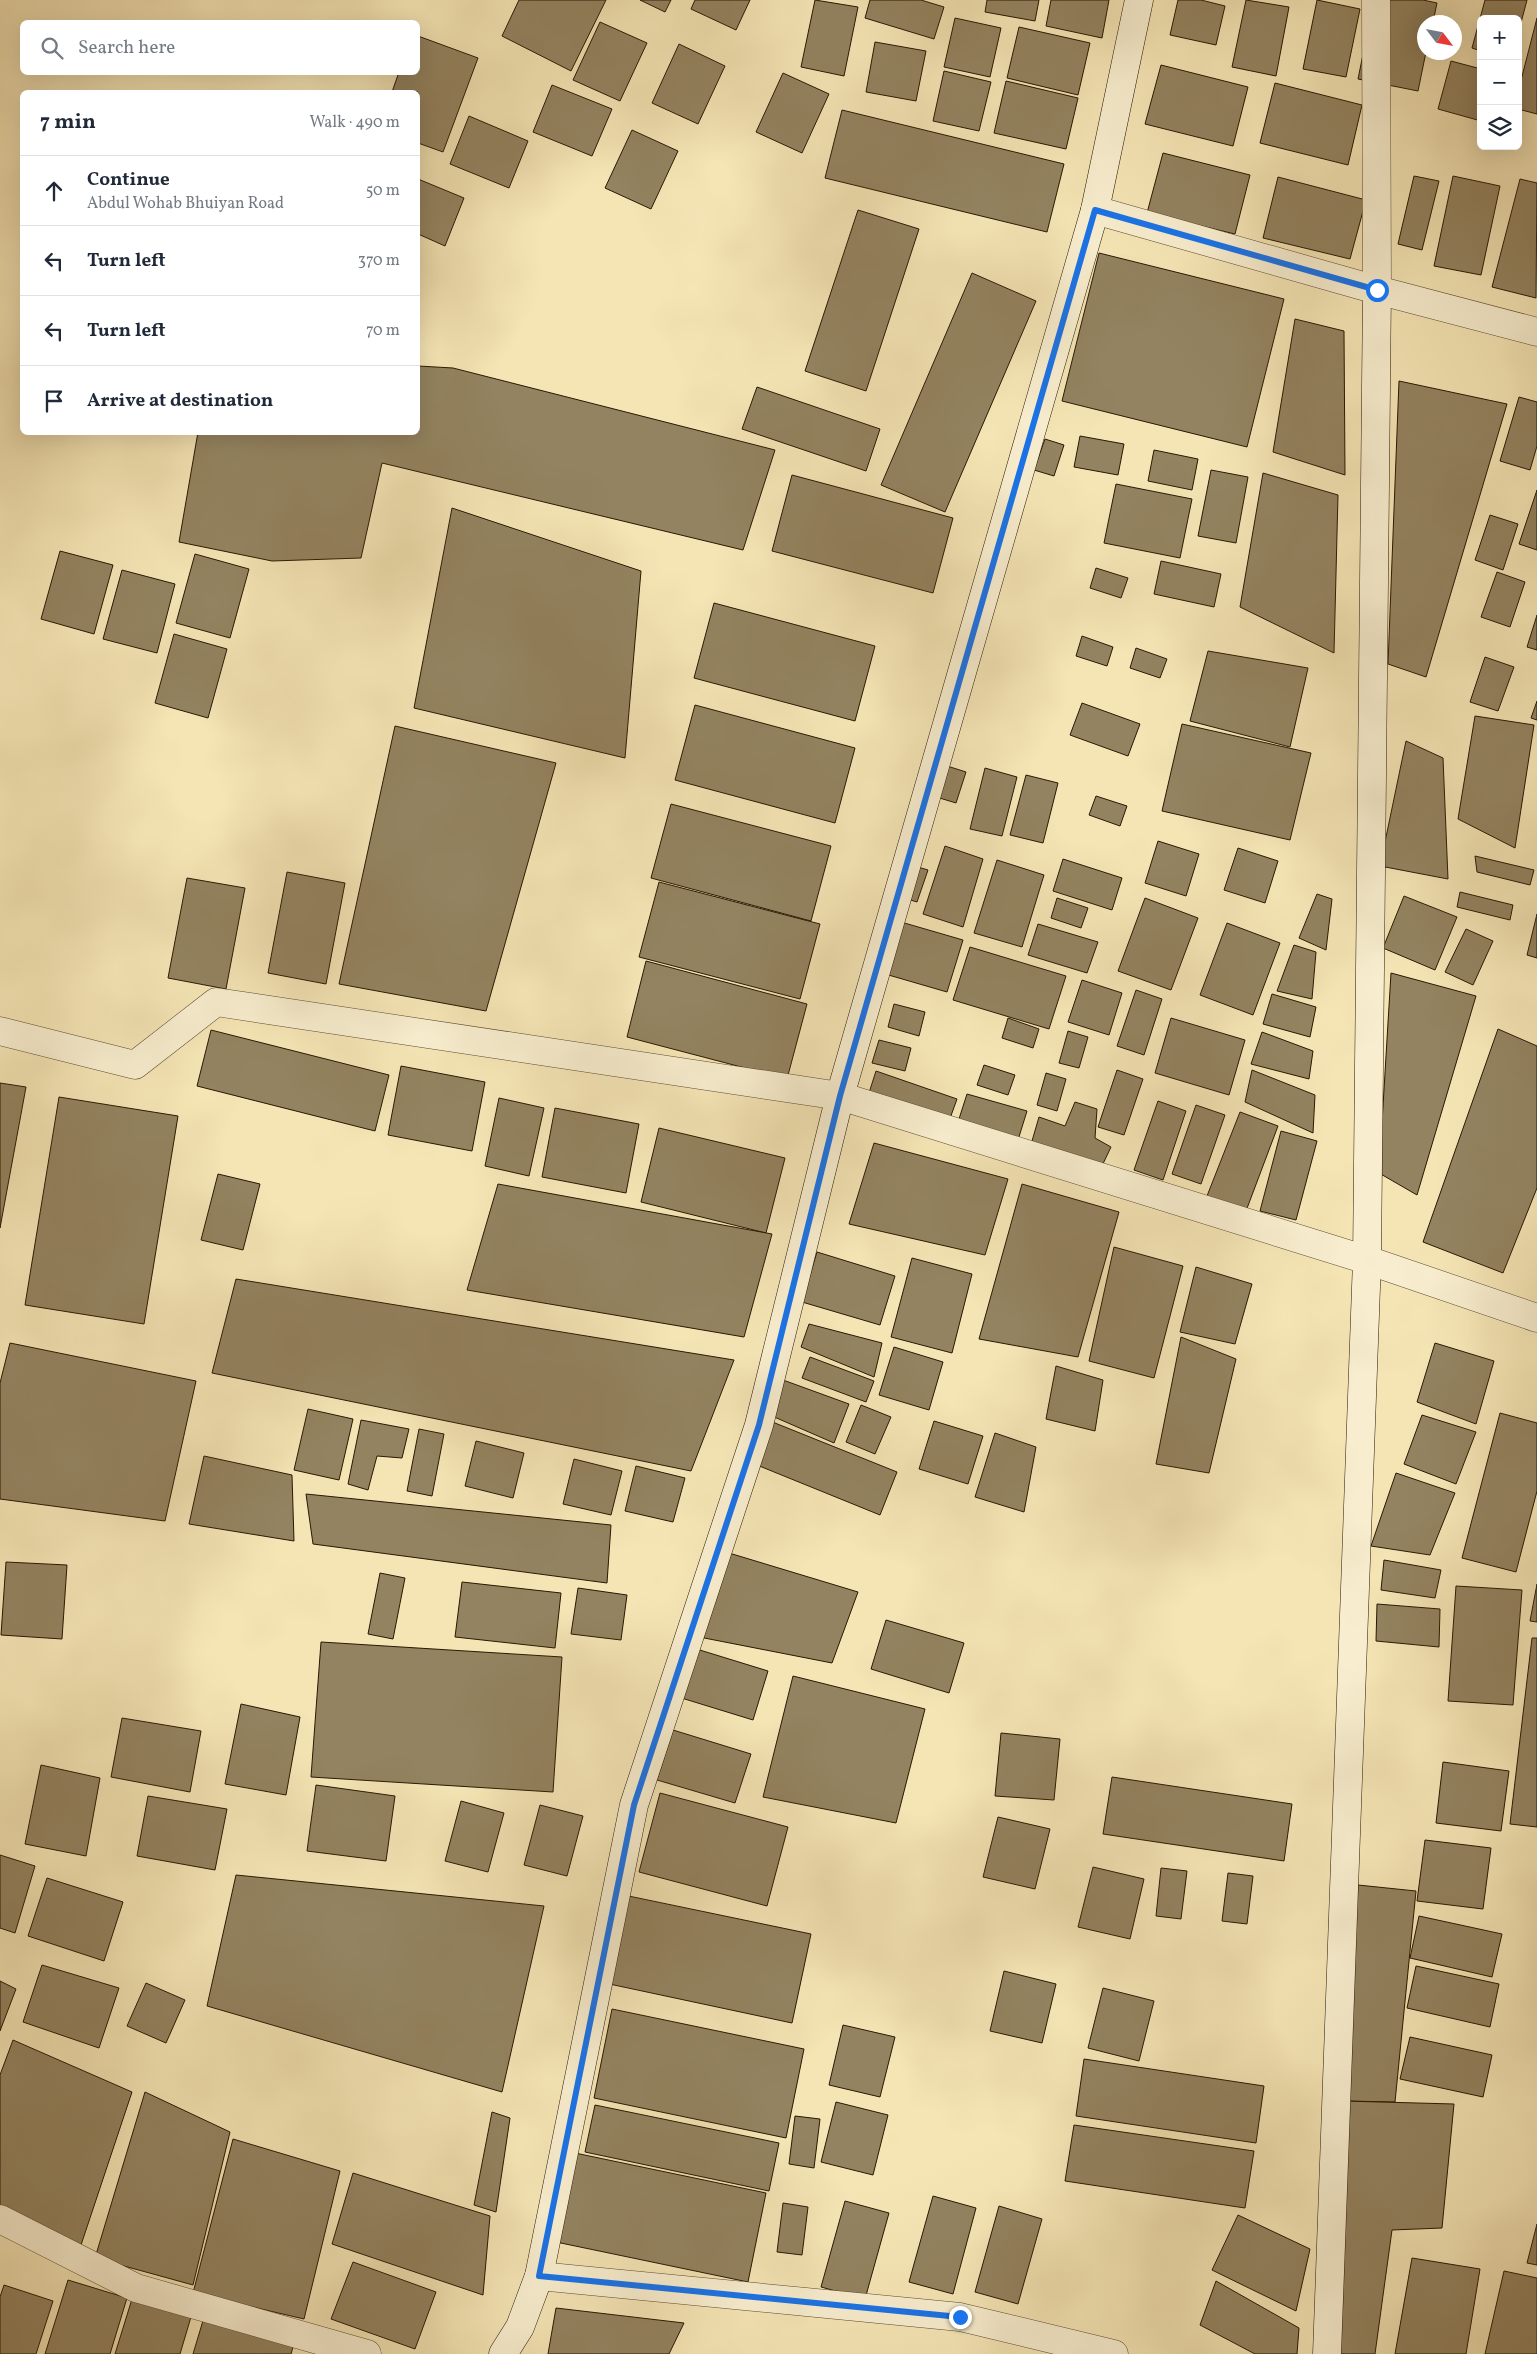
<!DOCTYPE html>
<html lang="en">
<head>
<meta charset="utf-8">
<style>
  body { margin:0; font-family:Vollkorn,serif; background:#f2f2f3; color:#1f2937 }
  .controls { position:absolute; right:15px; top:15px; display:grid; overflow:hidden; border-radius:8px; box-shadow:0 5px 20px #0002 }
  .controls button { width:45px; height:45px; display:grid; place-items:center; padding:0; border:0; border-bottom:1px solid #e0e1e3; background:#fff; color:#1f2937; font:25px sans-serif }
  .compass { position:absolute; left:1417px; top:15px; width:45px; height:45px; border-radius:50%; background:#fff; box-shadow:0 5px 20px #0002; rotate:122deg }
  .stop { position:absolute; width:15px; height:15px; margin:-11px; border:4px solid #1a73e8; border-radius:50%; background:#fff }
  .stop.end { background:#1a73e8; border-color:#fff; box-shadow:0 1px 5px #0008 }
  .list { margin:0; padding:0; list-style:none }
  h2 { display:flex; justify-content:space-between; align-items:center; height:65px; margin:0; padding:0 20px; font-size:21px }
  h2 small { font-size:16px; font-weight:400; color:#747a83 }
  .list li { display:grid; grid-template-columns:32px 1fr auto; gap:15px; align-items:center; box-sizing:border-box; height:70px; padding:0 20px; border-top:1px solid #e0e1e3 }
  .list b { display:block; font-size:19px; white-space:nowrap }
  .list p { margin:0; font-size:16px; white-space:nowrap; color:#747a83 }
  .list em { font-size:16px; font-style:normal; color:#747a83 }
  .icon { flex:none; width:28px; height:28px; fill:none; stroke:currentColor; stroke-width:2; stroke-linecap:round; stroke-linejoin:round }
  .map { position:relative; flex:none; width:1537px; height:2354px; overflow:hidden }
  .search { position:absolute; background:#fff; box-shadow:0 5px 20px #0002; left:20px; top:20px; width:400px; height:55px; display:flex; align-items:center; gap:12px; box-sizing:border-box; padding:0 18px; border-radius:8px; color:#747a83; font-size:19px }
  .panel { position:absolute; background:#fff; box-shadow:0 5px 20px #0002; left:20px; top:90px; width:400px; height:345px; border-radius:8px }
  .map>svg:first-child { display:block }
  .building { fill:#938360; stroke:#291803 }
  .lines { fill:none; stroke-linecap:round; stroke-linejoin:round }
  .street-casing { stroke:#5c4b30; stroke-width:29 }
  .secondary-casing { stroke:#291803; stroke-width:29 }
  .street { stroke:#f8eecf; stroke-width:28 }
  .secondary { stroke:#f8eecf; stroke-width:28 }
  .route { stroke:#1a73e8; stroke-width:6 }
</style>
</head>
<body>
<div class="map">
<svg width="1537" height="2354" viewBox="0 0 1537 2354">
  <rect width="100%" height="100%" fill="#f5e5b5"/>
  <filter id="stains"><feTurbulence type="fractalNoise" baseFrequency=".004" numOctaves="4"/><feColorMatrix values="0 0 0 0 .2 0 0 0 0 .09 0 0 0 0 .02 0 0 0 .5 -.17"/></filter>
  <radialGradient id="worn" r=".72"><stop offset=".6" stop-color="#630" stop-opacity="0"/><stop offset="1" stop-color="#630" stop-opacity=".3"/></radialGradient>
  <!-- building -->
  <g class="building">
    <polygon points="519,0 606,0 571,71 502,36"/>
    <polygon points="640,0 671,0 665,12"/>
    <polygon points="695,0 750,0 736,30 691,9"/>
    <polygon points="815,0 858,7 844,76 801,67"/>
    <polygon points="870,0 921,0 944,7 934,39 865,18"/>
    <polygon points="987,0 1039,0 1035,21 985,12"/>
    <polygon points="1051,0 1109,0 1102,38 1046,26"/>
    <polygon points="1178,0 1201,0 1225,6 1216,45 1170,35"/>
    <polygon points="1246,0 1289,7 1276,76 1232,67"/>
    <polygon points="1317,0 1360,9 1346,77 1303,69"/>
    <polygon points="1374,0 1423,0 1437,3 1433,22 1424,22 1424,52 1426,52 1418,91 1358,79"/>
    <polygon points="1485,0 1527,0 1518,34 1518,19 1481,19 1481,51 1472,48"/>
    <polygon points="955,18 1001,28 990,77 944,67"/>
    <polygon points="1537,18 1537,114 1518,109 1518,92"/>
    <polygon points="600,22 647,43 620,101 573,80"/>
    <polygon points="1019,27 1090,43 1078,95 1007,78"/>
    <polygon points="418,36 478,58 443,152 418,143 418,92 392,92 399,72 418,72"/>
    <polygon points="875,42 926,51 916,101 866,92"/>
    <polygon points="679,44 725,66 698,124 652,103"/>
    <polygon points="1451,61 1481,69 1481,121 1438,109"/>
    <polygon points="1161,65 1248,87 1233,146 1145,124"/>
    <polygon points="944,71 991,82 979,131 933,121"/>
    <polygon points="783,73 829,94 802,153 756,132"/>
    <polygon points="1006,81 1078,98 1066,149 994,133"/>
    <polygon points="1275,83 1362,105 1348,165 1260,143"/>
    <polygon points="552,85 612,109 592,156 533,132"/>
    <polygon points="842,110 1064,164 1047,232 825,178"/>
    <polygon points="469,116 528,141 509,188 450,164"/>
    <polygon points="632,130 678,151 651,209 605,188"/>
    <polygon points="1163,153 1250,175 1235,234 1147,213"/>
    <polygon points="1414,176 1439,181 1422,250 1398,244"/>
    <polygon points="1453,176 1500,186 1481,275 1434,266"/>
    <polygon points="1278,177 1366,200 1350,259 1263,238"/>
    <polygon points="418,179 464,198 445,246 418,234"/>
    <polygon points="1520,179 1537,183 1536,298 1492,287"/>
    <polygon points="858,210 919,229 866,391 805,371"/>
    <polygon points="1099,253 1284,299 1247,447 1062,401"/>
    <polygon points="972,273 1036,301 945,512 881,485"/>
    <polygon points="1295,319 1344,331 1345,475 1273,452"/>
    <polygon points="418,366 453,368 775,450 743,550 382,463 361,558 272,561 179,542 198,432 418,432"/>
    <polygon points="1399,381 1507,404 1426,677 1388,664"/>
    <polygon points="757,387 880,429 866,471 742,429"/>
    <polygon points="1519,397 1537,402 1537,446 1530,470 1500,461"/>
    <polygon points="1080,436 1124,444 1118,475 1074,467"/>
    <polygon points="1045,439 1064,445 1054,476 1034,470"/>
    <polygon points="1154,450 1198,459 1192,490 1148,481"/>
    <polygon points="1211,470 1248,477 1236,543 1198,536"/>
    <polygon points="1263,473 1338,495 1334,653 1240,607"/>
    <polygon points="792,475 953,518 933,593 772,551"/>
    <polygon points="1116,484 1192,499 1180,558 1104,543"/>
    <polygon points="1537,490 1537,550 1519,544"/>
    <polygon points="452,508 641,571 625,758 414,708"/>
    <polygon points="1490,515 1518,524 1503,570 1475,560"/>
    <polygon points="60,551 113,565 94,634 41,619"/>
    <polygon points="195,554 249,569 230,638 176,623"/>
    <polygon points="1161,561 1221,574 1214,607 1154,594"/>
    <polygon points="1096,568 1128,578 1121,598 1090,588"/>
    <polygon points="122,570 175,584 157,653 103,639"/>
    <polygon points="1497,572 1525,582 1510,627 1481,617"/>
    <polygon points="714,603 875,646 855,721 694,678"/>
    <polygon points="1537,615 1537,650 1527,647"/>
    <polygon points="174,634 227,649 208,718 155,703"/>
    <polygon points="1082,636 1113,647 1107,666 1076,656"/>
    <polygon points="1136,648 1167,659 1160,678 1130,668"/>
    <polygon points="1208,651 1308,668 1290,747 1190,721"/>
    <polygon points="1485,657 1514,667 1498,711 1470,702"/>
    <polygon points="1537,701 1537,720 1531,718"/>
    <polygon points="1082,703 1140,724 1128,756 1070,735"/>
    <polygon points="695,705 855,748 835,823 675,780"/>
    <polygon points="1475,716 1534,725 1515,848 1458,819"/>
    <polygon points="1182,724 1311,753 1290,840 1162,811"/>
    <polygon points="395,726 556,763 486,1011 339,984"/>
    <polygon points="1406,741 1443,758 1448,879 1380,866"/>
    <polygon points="944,765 966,772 956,803 933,796"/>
    <polygon points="985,768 1017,777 1002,836 970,829"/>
    <polygon points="1026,775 1058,783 1043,843 1010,835"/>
    <polygon points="1096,796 1127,806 1120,826 1089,815"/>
    <polygon points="671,804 831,846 811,921 651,878"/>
    <polygon points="1158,841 1199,854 1186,896 1145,883"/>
    <polygon points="945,846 983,859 963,927 923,914"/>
    <polygon points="1238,848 1278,861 1265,903 1224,890"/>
    <polygon points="1475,856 1534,870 1530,885 1477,872"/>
    <polygon points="1063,859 1122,878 1112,910 1053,891"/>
    <polygon points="997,860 1044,875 1022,947 974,933"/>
    <polygon points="905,863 928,870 917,902 894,895"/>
    <polygon points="287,872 345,883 326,984 268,973"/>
    <polygon points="187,878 245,888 226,989 168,978"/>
    <polygon points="659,882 820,924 800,999 639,957"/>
    <polygon points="1460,892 1513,905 1510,920 1457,907"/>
    <polygon points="1317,894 1332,899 1326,950 1299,938"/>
    <polygon points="1404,896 1457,917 1435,970 1383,948"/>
    <polygon points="1057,898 1088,908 1081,928 1051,918"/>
    <polygon points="1145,898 1198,918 1171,990 1118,971"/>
    <polygon points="1537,914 1537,958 1527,955"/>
    <polygon points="901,922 963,940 947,992 885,974"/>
    <polygon points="1227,923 1280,943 1253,1015 1200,995"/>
    <polygon points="1038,924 1098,942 1087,973 1028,955"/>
    <polygon points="1466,929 1493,941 1473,985 1445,972"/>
    <polygon points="1294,945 1316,952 1312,999 1277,991"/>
    <polygon points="970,947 1066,976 1049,1029 953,1000"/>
    <polygon points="646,961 807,1004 787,1079 627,1037"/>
    <polygon points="1391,973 1476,996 1417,1195 1379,1173"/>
    <polygon points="1082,980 1122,993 1109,1035 1068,1022"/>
    <polygon points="1136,990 1162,999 1144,1055 1117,1046"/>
    <polygon points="1272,994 1316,1007 1310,1037 1263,1024"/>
    <polygon points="894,1004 925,1012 919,1036 888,1027"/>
    <polygon points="1008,1018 1039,1029 1033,1048 1002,1038"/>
    <polygon points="1171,1018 1245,1040 1229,1095 1155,1073"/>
    <polygon points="1498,1029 1537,1046 1537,1188 1503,1273 1423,1242"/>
    <polygon points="211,1030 389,1075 375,1131 197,1086"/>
    <polygon points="1068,1031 1088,1037 1079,1068 1059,1063"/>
    <polygon points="1262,1032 1313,1051 1309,1079 1251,1064"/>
    <polygon points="879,1040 911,1048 905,1071 872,1063"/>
    <polygon points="984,1065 1015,1075 1008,1095 977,1085"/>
    <polygon points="401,1066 485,1082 472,1151 388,1135"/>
    <polygon points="1117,1070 1143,1079 1124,1135 1098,1127"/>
    <polygon points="1252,1070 1315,1095 1313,1133 1245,1102"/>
    <polygon points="876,1071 957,1099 948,1124 868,1096"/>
    <polygon points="1046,1073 1066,1079 1057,1111 1037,1105"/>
    <polygon points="0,1083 26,1087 0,1228"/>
    <polygon points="967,1094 1027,1111 1018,1140 958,1122"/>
    <polygon points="59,1097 178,1116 144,1324 25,1305"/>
    <polygon points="499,1098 544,1108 529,1176 485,1166"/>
    <polygon points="1158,1101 1186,1111 1163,1180 1134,1170"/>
    <polygon points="1075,1102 1097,1109 1095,1138 1111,1147 1101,1168 1032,1141 1039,1117 1065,1126"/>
    <polygon points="1196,1105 1225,1115 1201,1184 1172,1174"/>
    <polygon points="555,1108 639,1124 626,1193 542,1177"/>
    <polygon points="1240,1112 1278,1126 1246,1211 1207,1196"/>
    <polygon points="659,1128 785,1158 766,1233 641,1202"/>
    <polygon points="1281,1131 1317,1141 1296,1220 1260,1211"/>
    <polygon points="874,1143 1008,1179 985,1255 849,1224"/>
    <polygon points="218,1174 260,1184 243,1250 201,1240"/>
    <polygon points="498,1184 772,1234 744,1337 467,1290"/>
    <polygon points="1022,1184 1119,1212 1078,1357 979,1339"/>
    <polygon points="1114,1247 1183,1266 1154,1378 1089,1361"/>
    <polygon points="817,1252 895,1276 880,1325 802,1302"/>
    <polygon points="912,1258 972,1274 952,1353 891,1337"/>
    <polygon points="1196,1267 1252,1284 1235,1344 1180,1332"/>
    <polygon points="236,1279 734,1360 691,1471 212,1373"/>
    <polygon points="809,1324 882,1343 874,1377 801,1347"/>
    <polygon points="1181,1337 1236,1359 1209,1473 1156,1464"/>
    <polygon points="10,1343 196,1381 165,1521 0,1499 0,1383"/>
    <polygon points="1435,1343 1494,1361 1476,1424 1417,1402"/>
    <polygon points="894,1347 943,1362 929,1410 879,1395"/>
    <polygon points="810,1357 874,1381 866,1402 802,1378"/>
    <polygon points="1056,1366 1103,1380 1095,1431 1046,1419"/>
    <polygon points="783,1380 849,1404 834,1443 772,1416"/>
    <polygon points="861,1405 891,1417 875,1454 846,1442"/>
    <polygon points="308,1409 353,1419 339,1480 294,1470"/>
    <polygon points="1500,1413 1537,1423 1537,1491 1516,1572 1462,1558"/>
    <polygon points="1422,1415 1476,1432 1456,1484 1404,1464"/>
    <polygon points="765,1419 897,1472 880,1515 747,1461"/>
    <polygon points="361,1420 409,1429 402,1458 377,1456 368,1490 348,1484"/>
    <polygon points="934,1421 983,1436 968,1484 919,1469"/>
    <polygon points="419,1429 444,1434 432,1496 407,1491"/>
    <polygon points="995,1433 1036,1447 1024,1512 975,1497"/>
    <polygon points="476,1441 524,1453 513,1498 465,1486"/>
    <polygon points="204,1456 292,1475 294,1541 189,1524"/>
    <polygon points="574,1459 622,1471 611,1515 563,1504"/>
    <polygon points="636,1466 685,1478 673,1522 625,1511"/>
    <polygon points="1396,1473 1455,1493 1430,1555 1371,1546"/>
    <polygon points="306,1494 611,1525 607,1583 313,1544"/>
    <polygon points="729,1553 858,1592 832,1663 694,1636"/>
    <polygon points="1384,1560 1441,1570 1435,1598 1381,1590"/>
    <polygon points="6,1562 67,1565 62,1639 1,1635"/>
    <polygon points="380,1573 405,1578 393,1639 368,1634"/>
    <polygon points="462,1582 561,1593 555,1648 455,1637"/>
    <polygon points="1537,1584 1537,1622 1530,1621"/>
    <polygon points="1456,1586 1522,1590 1513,1705 1448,1701"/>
    <polygon points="578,1588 627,1595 621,1640 571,1634"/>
    <polygon points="1377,1604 1440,1609 1439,1647 1376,1641"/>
    <polygon points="886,1620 964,1643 949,1693 871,1669"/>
    <polygon points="1532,1638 1537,1638 1537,1827 1510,1824"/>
    <polygon points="321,1642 562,1657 553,1792 311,1777"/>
    <polygon points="690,1647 768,1671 753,1720 675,1696"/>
    <polygon points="793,1676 925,1709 896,1823 763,1797"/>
    <polygon points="241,1704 300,1717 286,1795 225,1784"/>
    <polygon points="122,1718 201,1731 190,1792 111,1777"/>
    <polygon points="673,1730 751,1754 735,1803 657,1780"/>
    <polygon points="1001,1733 1060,1739 1054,1800 995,1796"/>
    <polygon points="1443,1762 1509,1771 1501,1831 1436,1823"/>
    <polygon points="41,1765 100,1778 86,1856 25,1844"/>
    <polygon points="1112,1777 1292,1804 1284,1861 1103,1834"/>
    <polygon points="316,1785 395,1796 386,1861 307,1851"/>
    <polygon points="660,1793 788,1827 767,1906 639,1872"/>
    <polygon points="148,1796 227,1809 215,1870 137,1856"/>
    <polygon points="461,1801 504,1813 488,1872 445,1861"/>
    <polygon points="540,1805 583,1816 567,1876 524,1865"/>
    <polygon points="998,1817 1050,1829 1035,1889 983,1877"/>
    <polygon points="1425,1840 1491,1848 1483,1909 1417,1901"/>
    <polygon points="0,1855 35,1866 15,1933 0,1928"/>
    <polygon points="1093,1867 1144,1879 1130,1939 1078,1927"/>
    <polygon points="1161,1868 1187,1871 1181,1919 1156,1916"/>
    <polygon points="1228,1873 1253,1876 1247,1924 1222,1921"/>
    <polygon points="236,1875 544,1906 502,2092 207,2006"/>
    <polygon points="47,1878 123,1902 104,1961 28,1936"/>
    <polygon points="1358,1885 1416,1891 1395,2102 1344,2101"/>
    <polygon points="619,1894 811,1934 792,2023 600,1982"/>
    <polygon points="1419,1916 1502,1934 1492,1977 1410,1958"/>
    <polygon points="42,1965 119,1988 99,2048 23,2022"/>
    <polygon points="1416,1966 1499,1984 1490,2027 1407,2008"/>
    <polygon points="1004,1971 1056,1984 1042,2043 990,2031"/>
    <polygon points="0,1981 16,1989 0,2031"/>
    <polygon points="146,1983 185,2000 166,2043 127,2026"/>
    <polygon points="1103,1988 1154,2001 1139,2061 1088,2048"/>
    <polygon points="612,2009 804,2049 786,2138 594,2098"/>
    <polygon points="843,2025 895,2037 880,2097 829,2085"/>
    <polygon points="1410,2037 1492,2055 1483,2097 1400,2079"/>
    <polygon points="13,2040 132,2092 81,2245 0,2207 0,2075"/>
    <polygon points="1084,2059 1264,2086 1256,2143 1076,2116"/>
    <polygon points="145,2092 230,2132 193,2285 95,2258"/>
    <polygon points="1344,2101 1454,2104 1442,2228 1392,2230 1375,2354 1319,2354"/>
    <polygon points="836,2102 888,2115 873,2175 821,2162"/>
    <polygon points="595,2105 779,2143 769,2191 585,2152"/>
    <polygon points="492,2112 510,2118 496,2212 474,2205"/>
    <polygon points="795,2116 820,2119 814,2168 789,2164"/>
    <polygon points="1074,2125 1254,2151 1245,2208 1065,2181"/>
    <polygon points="233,2139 340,2171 304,2319 193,2293"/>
    <polygon points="575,2153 766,2193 748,2282 556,2242"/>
    <polygon points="353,2173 490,2216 483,2295 332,2244"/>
    <polygon points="933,2196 976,2208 953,2294 909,2282"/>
    <polygon points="845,2201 889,2213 865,2299 821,2287"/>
    <polygon points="783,2203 808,2207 802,2255 777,2252"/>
    <polygon points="999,2206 1042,2219 1018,2304 975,2292"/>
    <polygon points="1238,2215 1310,2249 1296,2311 1212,2270"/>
    <polygon points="1537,2224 1537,2265 1527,2263"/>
    <polygon points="1412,2258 1480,2269 1466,2354 1395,2354"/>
    <polygon points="353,2262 436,2292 415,2349 331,2319"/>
    <polygon points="1504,2271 1537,2278 1537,2354 1485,2354"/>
    <polygon points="68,2280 127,2298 110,2354 45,2354"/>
    <polygon points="1216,2281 1299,2328 1297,2354 1255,2354 1200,2325"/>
    <polygon points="4,2285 53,2301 36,2354 0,2354 0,2297"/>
    <polygon points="132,2299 191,2317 180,2354 115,2354"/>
    <polygon points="556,2308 684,2323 669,2354 548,2354"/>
    <polygon points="205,2314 295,2340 291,2354 193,2354"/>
  </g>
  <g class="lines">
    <defs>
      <g id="street">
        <polyline points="1376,0 1377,290"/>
        <polyline points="1095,210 1377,290 1537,332"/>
        <polyline points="0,1031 135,1065 216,1002 840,1096 1367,1260 1537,1318"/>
        <polyline points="0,2219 136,2288 367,2354"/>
        <polyline points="539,2276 960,2317 1114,2354"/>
      </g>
      <g id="secondary">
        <polyline points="503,2354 520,2327 539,2276 634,1805 759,1425 840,1096 1095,210 1139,0"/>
        <polyline points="1327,2354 1367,1260 1377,290"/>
      </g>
    </defs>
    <!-- street casing -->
    <use href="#street" class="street-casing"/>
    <!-- secondary casing -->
    <use href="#secondary" class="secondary-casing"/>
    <!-- street -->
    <use href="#street" class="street"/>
    <!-- secondary -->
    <use href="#secondary" class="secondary"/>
  </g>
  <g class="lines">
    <!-- route -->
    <polyline class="route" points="960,2317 539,2276 634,1805 759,1425 840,1096 1095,210 1377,290"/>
  </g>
  <rect width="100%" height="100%" filter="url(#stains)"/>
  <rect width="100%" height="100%" fill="url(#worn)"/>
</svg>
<div class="controls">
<button>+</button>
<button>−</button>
<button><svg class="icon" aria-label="layers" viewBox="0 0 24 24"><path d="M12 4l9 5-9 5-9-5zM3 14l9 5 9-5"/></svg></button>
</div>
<svg class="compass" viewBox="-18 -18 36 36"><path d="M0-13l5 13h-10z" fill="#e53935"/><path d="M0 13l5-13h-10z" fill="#747a83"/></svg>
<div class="stop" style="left:1377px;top:290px"></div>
<div class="stop end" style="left:960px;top:2317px"></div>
<div class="search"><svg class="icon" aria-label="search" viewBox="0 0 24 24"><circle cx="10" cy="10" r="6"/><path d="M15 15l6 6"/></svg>Search here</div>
<section class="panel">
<h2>7 min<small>Walk · 490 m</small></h2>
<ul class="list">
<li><svg class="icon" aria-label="ahead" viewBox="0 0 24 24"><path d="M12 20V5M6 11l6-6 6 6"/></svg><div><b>Continue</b><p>Abdul Wohab Bhuiyan Road</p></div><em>50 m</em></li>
<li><svg class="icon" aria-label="left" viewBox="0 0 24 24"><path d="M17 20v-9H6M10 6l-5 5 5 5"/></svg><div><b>Turn left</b></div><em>370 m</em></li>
<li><svg class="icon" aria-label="left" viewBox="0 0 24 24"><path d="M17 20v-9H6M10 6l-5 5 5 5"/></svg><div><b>Turn left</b></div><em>70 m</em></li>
<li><svg class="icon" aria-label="arrive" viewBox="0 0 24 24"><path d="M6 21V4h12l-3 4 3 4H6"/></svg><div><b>Arrive at destination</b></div></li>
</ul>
</section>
</div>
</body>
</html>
